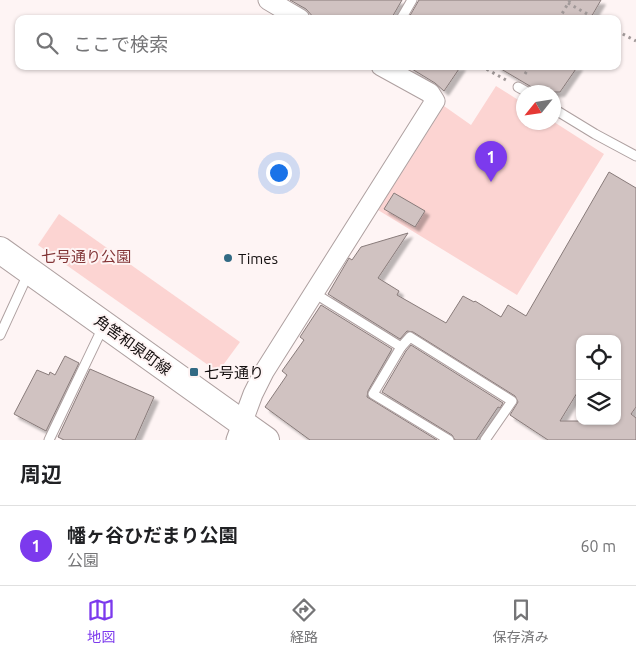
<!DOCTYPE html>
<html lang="ja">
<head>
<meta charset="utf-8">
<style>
  body { margin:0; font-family:Ubuntu,"Noto Sans JP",sans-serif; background:#f2f2f2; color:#202124 }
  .controls { position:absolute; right:15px; bottom:15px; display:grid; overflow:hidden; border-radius:10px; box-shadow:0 1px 4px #0004 }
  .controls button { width:45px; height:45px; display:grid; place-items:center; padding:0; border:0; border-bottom:1px solid #e0e0e0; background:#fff; color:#202124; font:25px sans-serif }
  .compass { position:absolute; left:516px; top:85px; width:45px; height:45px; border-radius:50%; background:#fff; box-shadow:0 1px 4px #0004; rotate:240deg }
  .you { position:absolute; left:278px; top:172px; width:18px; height:18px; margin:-12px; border:4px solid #fff; border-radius:50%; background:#1a73e8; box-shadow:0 0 0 8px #1a73e833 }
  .badge { display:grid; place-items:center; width:32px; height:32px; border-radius:50%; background:#7c3aed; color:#fff; font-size:16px; font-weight:700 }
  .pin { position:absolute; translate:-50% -41px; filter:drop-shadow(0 1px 2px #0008) }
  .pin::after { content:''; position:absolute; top:26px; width:18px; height:15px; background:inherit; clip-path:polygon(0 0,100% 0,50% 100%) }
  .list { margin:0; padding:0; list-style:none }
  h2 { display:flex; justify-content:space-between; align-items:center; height:65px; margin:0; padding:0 20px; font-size:21px }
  h2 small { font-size:16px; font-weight:400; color:#757577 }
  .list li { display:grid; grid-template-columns:32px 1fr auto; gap:15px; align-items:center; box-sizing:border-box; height:80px; padding:0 20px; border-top:1px solid #e0e0e0 }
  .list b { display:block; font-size:19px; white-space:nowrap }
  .list p { margin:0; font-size:16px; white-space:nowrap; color:#757577 }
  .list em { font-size:16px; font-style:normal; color:#757577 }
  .icon { flex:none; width:28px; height:28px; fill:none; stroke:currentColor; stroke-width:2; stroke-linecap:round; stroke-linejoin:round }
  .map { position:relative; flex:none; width:636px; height:440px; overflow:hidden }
  .search { position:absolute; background:#fff; box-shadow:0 1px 4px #0004; left:15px; right:15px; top:15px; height:55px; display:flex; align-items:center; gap:12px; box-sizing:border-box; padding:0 18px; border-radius:10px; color:#757577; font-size:19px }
  .sheet { height:145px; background:#fff }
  nav { display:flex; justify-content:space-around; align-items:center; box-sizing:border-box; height:70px; border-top:1px solid #e0e0e0; background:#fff; font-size:14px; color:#757577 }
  nav a { display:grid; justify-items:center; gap:2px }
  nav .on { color:#7c3aed }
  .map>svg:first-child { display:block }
  .green { fill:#fcd4d2 }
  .building { fill:#d0c2c1; stroke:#887b7a; fill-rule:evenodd; filter:url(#shadow) }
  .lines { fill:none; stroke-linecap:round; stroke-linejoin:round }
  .lane-casing { stroke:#aea0a0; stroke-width:11 }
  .street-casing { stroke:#aea0a0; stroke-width:21 }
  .secondary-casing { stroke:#aea0a0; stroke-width:28 }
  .path { stroke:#a19999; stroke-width:3; stroke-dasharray:2.5 4; stroke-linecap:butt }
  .lane { stroke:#fff; stroke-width:9 }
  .street { stroke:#fff; stroke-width:19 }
  .secondary { stroke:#fff; stroke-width:26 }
  .poi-dot { fill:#326a84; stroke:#fef4f4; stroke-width:2 }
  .labels { text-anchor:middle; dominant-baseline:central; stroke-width:4; stroke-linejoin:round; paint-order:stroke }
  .park-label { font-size:15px; fill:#833537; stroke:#fef4f4 }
  .poi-label { font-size:15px; fill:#140f0f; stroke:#fef4f4; text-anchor:start }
  .street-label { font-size:15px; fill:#140f0f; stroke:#fef4f4 }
</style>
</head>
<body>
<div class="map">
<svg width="636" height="440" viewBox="0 0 636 440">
  <defs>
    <filter id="shadow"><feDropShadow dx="4.5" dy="4.5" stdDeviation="1" flood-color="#0004"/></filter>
  </defs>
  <rect width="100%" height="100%" fill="#fef4f4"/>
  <!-- green -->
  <g class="green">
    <polygon points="496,86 523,103 524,122 554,122 604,154 517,295 378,210 444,106 471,125"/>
    <polygon points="59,214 240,342 218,372 38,245"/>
  </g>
  <!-- building -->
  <g class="building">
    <polygon points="290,0 402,0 391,19 315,19 306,9"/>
    <polygon points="419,0 601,0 590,19 408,19"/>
    <polygon points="407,66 461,66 444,91 435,83"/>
    <polygon points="496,66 578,66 560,92 540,92"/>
    <path d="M609 172 636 188V407L631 414 636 418V440H548L510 415 518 402 515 396 413 332 407 331 400 339 328 294 349 258 352 260 361 247 408 233 378 278 399 291 397 295 446 323 463 296 474 302 475 301 501 317 508 305 526 316ZM580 339H617V421H560L580 388Z"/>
    <polygon points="394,193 425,211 415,227 384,209"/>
    <polygon points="321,305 392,349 368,391 367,397 437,440 310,440 265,407 287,375 282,371 304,340 300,337"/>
    <polygon points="411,345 503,403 500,408 498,407 476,440 455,440 452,435 382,392 406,351"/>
    <polygon points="65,356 79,363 46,431 14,414 37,370 49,375 50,372 55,375"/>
    <polygon points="90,369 154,397 135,440 64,440 58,437"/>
  </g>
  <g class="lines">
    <defs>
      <g id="lane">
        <polyline points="401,19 412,0"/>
        <polyline points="518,87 527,92"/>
        <polyline points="554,109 595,134 636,156"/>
        <polyline points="314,293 401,347 410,337 512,401 485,440"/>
        <polyline points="0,335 28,274"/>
        <polyline points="401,347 373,394 449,440"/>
        <polyline points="49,440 103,327"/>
      </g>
      <g id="street">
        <polyline points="268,0 300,19"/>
        <polyline points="236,440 253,394 264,372 435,101 430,93 381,66"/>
      </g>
      <polyline id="secondary" points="0,250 266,440"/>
    </defs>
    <!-- lane casing -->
    <use href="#lane" class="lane-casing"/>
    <!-- street casing -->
    <use href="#street" class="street-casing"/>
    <!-- secondary casing -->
    <use href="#secondary" class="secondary-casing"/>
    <!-- path -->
    <g class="path">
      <polyline points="568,3 596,19"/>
      <polyline points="559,19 570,0"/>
      <polyline points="617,31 636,41"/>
      <polyline points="481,66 506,80"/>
      <polyline points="525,74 530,66"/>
    </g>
    <!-- lane -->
    <use href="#lane" class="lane"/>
    <!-- street -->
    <use href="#street" class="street"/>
    <!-- secondary -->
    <use href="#secondary" class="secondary"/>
  </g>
  <!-- markers -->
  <g class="poi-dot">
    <circle cx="228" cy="258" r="5"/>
    <rect x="189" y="367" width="10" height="10" rx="2.5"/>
  </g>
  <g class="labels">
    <!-- park labels -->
    <g class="park-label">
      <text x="86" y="256">七号通り公園</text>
    </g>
    <!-- poi labels -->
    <g class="poi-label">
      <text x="238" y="258">Times</text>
      <text x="204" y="372">七号通り</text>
    </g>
    <!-- street labels -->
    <g class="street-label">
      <text transform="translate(133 345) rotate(36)">角筈和泉町線</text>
    </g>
  </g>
</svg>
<div class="controls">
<button><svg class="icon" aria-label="locate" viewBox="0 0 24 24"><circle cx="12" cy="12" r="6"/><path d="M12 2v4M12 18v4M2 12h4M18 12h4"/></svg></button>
<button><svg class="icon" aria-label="layers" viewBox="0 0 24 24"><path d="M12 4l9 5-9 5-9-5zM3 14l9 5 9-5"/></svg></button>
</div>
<svg class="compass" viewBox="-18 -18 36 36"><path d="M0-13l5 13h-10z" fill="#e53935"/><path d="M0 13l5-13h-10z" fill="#757577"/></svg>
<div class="you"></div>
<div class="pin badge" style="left:491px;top:182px">1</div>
<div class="search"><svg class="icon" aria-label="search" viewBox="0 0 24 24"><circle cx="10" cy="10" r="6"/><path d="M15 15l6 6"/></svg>ここで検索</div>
</div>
<section class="sheet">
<h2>周辺<small></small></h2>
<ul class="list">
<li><span class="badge">1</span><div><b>幡ヶ谷ひだまり公園</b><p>公園</p></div><em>60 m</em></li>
</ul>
</section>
<nav>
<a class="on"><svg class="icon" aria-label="map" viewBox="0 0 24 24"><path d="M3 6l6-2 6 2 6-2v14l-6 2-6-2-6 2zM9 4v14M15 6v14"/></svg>地図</a>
<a><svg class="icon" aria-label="directions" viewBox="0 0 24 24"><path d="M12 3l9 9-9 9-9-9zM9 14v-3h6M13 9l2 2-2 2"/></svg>経路</a>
<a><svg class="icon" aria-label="saved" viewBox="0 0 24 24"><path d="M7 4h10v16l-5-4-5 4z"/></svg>保存済み</a>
</nav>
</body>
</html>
